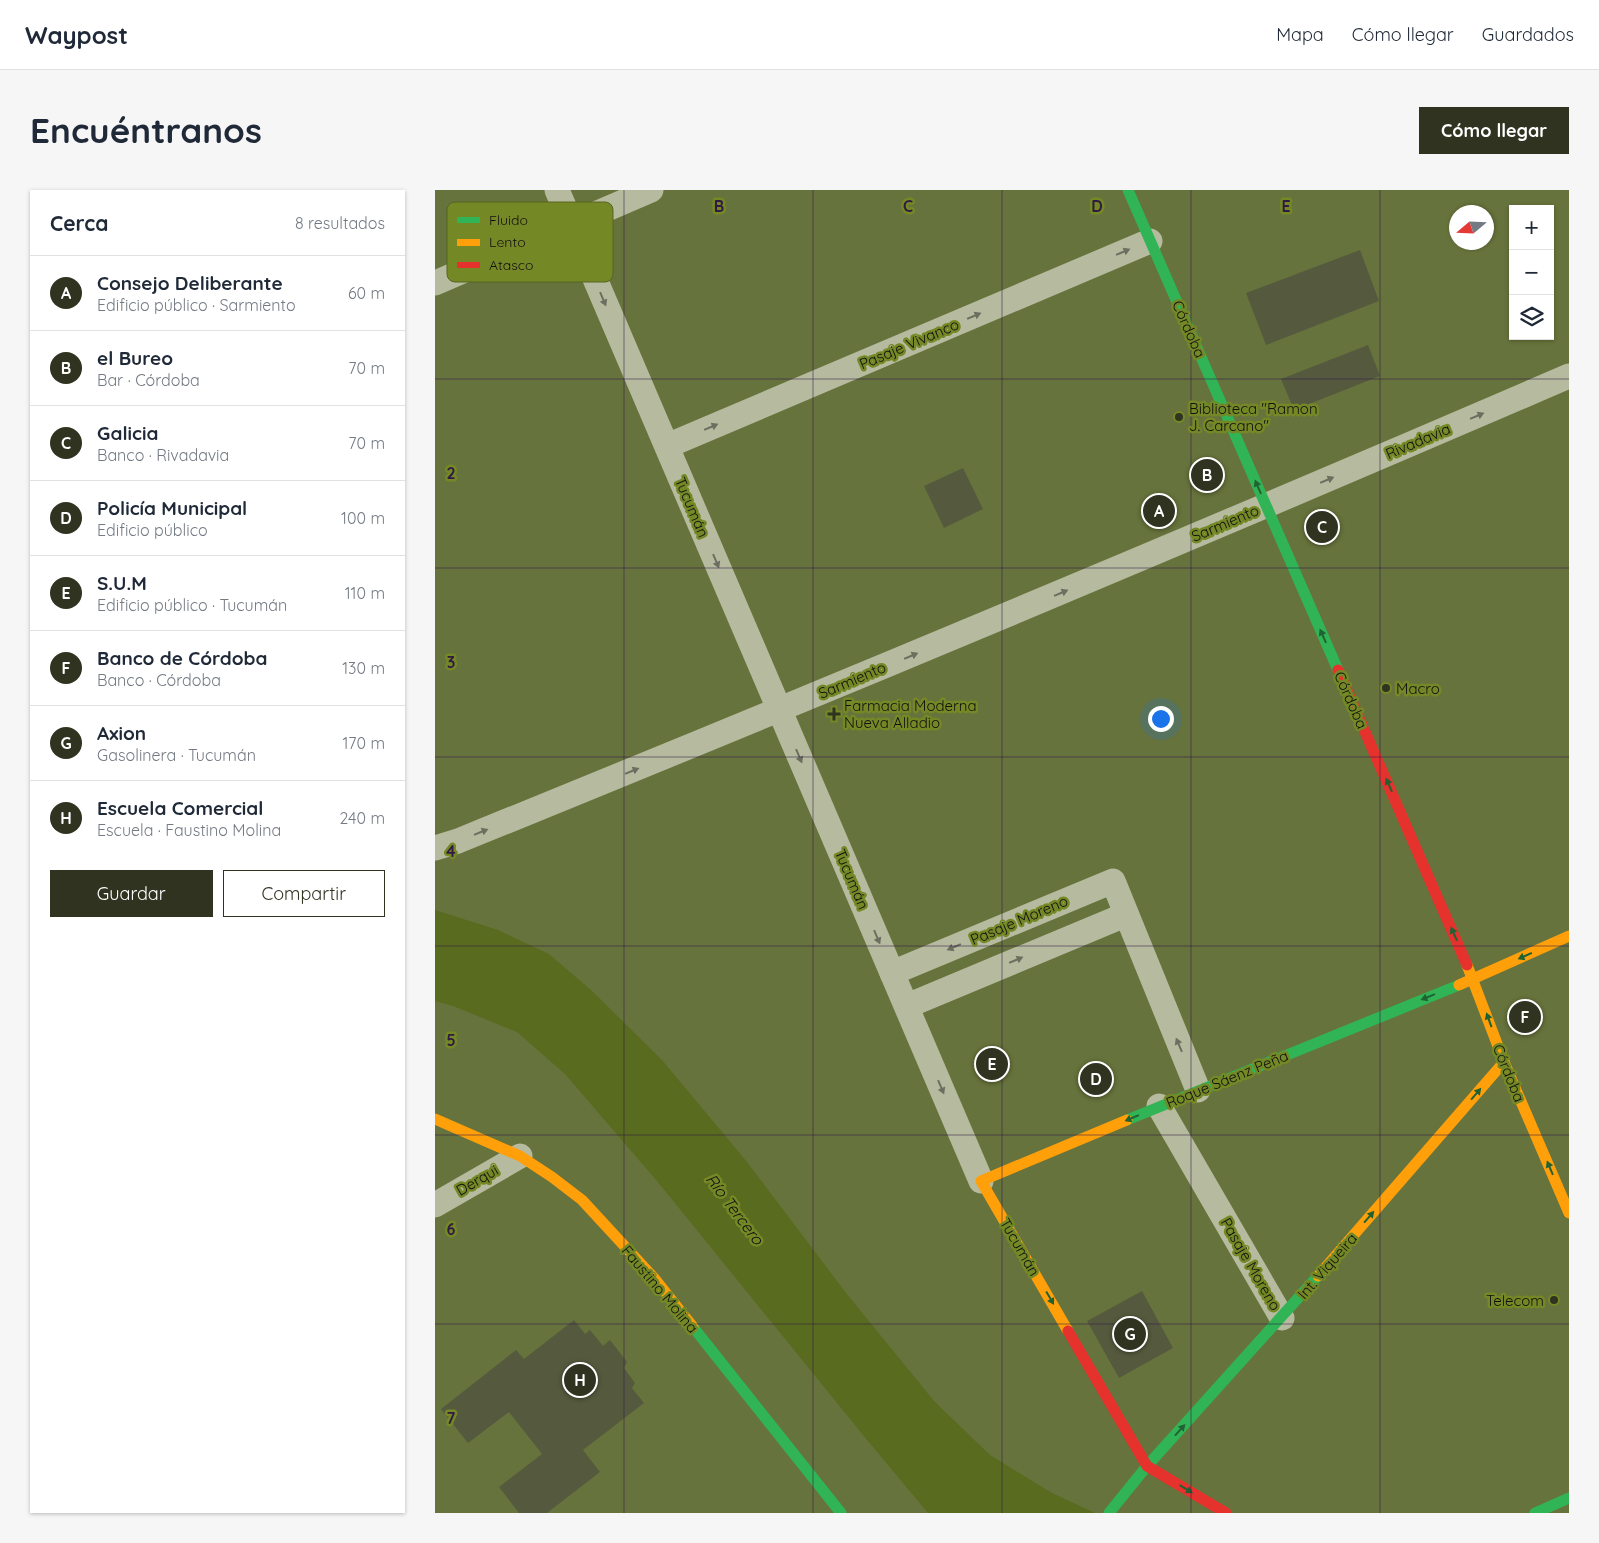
<!DOCTYPE html>
<html lang="es">
<head>
<meta charset="utf-8">
<style>
  body { margin:0; font-family:Quicksand,sans-serif; background:#f6f6f7; color:#1f2937 }
  .controls { position:absolute; right:15px; top:15px; display:grid; overflow:hidden; border-radius:0px; box-shadow:0 1px 4px #0004 }
  .controls button { width:45px; height:45px; display:grid; place-items:center; padding:0; border:0; border-bottom:1px solid #e0e1e3; background:#fff; color:#1f2937; font:25px sans-serif }
  .compass { position:absolute; left:1014px; top:15px; width:45px; height:45px; border-radius:50%; background:#fff; box-shadow:0 1px 4px #0004; rotate:251deg }
  .you { position:absolute; left:725px; top:528px; width:18px; height:18px; margin:-12px; border:4px solid #fff; border-radius:50%; background:#1a73e8; box-shadow:0 0 0 8px #1a73e833 }
  .badge { display:grid; place-items:center; width:32px; height:32px; border-radius:50%; background:#2f3320; color:#fff; font-size:16px; font-weight:700 }
  .pin { position:absolute; translate:-50% -50%; border:2px solid #fff; box-shadow:0 1px 5px #0006 }
  .list { margin:0; padding:0; list-style:none }
  h2 { display:flex; justify-content:space-between; align-items:center; height:65px; margin:0; padding:0 20px; font-size:21px }
  h2 small { font-size:16px; font-weight:400; color:#747a83 }
  .list li { display:grid; grid-template-columns:32px 1fr auto; gap:15px; align-items:center; box-sizing:border-box; height:75px; padding:0 20px; border-top:1px solid #e0e1e3 }
  .list b { display:block; font-size:19px; white-space:nowrap }
  .list p { margin:0; font-size:16px; white-space:nowrap; color:#747a83 }
  .list em { font-size:16px; font-style:normal; color:#747a83 }
  .actions { display:flex; gap:10px; padding:15px 20px }
  .actions a { flex:1; padding:11px 0; border:1px solid #2f3320; border-radius:0px; text-align:center; font-size:18px; color:#2f3320 }
  .actions .main { background:#2f3320; color:#fff }
  .icon { flex:none; width:28px; height:28px; fill:none; stroke:currentColor; stroke-width:2; stroke-linecap:round; stroke-linejoin:round }
  .map { position:relative; flex:none; width:1134px; height:1323px; overflow:hidden; border-radius:0px }
  header { display:flex; align-items:center; gap:30px; box-sizing:border-box; height:70px; padding:0 25px; background:#fff; border-bottom:1px solid #e0e1e3 }
  header strong { font-size:24px }
  nav { display:flex; gap:28px; margin-inline-start:auto; font-size:18px }
  .intro { display:flex; align-items:center; justify-content:space-between; box-sizing:border-box; height:120px; padding:0 30px }
  h1 { margin:0; font-size:35px }
  .button { padding:12px 22px; border-radius:0px; background:#2f3320; color:#fff; font-size:18px; font-weight:700 }
  main { display:flex; gap:30px; padding:0 30px }
  aside { flex:1; background:#fff; border-radius:0px; box-shadow:0 1px 4px #0004 }
  .map>svg:first-child { display:block }
  .water { fill:#596b1e }
  .building { fill:#555a3e }
  .lines { fill:none; stroke-linecap:round; stroke-linejoin:round }
  .street { stroke:#b6bb9f; stroke-width:25 }
  .fast { stroke:#30b455; stroke-width:11 }
  .slow { stroke:#ff9f0a; stroke-width:11 }
  .jam { stroke:#e5322d; stroke-width:11 }
  .oneway { fill:#6c6e5f }
  .oneway2 { fill:#206233 }
  .grid { fill:none; stroke:#311945; stroke-width:1; stroke-opacity:0.55 }
  .poi-dot { fill:#2f3320; stroke:#748926; stroke-width:2 }
  .labels { text-anchor:middle; dominant-baseline:central; stroke-width:5; stroke-linejoin:round; paint-order:stroke }
  .street-label { font-size:15px; fill:#111; stroke:#748926 }
  .poi-label { font-size:15px; fill:#111; stroke:#748926; text-anchor:start }
  .water-label { font-size:16px; font-style:italic; fill:#111; stroke:#748926 }
  .key { fill:#748926; stroke:#566520; stroke-width:1 }
  .key-label { font-size:14px; fill:#111 }
  .grid-label { font-size:16px; text-anchor:middle; font-weight:bold; fill:#311945; stroke:#748926; stroke-width:5; stroke-linejoin:round; paint-order:stroke }
</style>
</head>
<body>
<header>
<strong>Waypost</strong>
<nav><a>Mapa</a><a>Cómo llegar</a><a>Guardados</a></nav>
</header>
<div class="intro"><h1>Encuéntranos</h1><a class="button">Cómo llegar</a></div>
<main>
<aside>
<h2>Cerca<small>8 resultados</small></h2>
<ul class="list">
<li><span class="badge">A</span><div><b>Consejo Deliberante</b><p>Edificio público · Sarmiento</p></div><em>60 m</em></li>
<li><span class="badge">B</span><div><b>el Bureo</b><p>Bar · Córdoba</p></div><em>70 m</em></li>
<li><span class="badge">C</span><div><b>Galicia</b><p>Banco · Rivadavia</p></div><em>70 m</em></li>
<li><span class="badge">D</span><div><b>Policía Municipal</b><p>Edificio público</p></div><em>100 m</em></li>
<li><span class="badge">E</span><div><b>S.U.M</b><p>Edificio público · Tucumán</p></div><em>110 m</em></li>
<li><span class="badge">F</span><div><b>Banco de Córdoba</b><p>Banco · Córdoba</p></div><em>130 m</em></li>
<li><span class="badge">G</span><div><b>Axion</b><p>Gasolinera · Tucumán</p></div><em>170 m</em></li>
<li><span class="badge">H</span><div><b>Escuela Comercial</b><p>Escuela · Faustino Molina</p></div><em>240 m</em></li>
</ul>
<div class="actions"><a class="main">Guardar</a><a>Compartir</a></div>
</aside>
<div class="map">
<svg width="1134" height="1323" viewBox="0 0 1134 1323">
  <rect width="100%" height="100%" fill="#67733c"/>
  <!-- water -->
  <polygon class="water" points="0,720 63,740 114,764 156,800 227,870 312,972 411,1103 499,1211 555,1265 617,1303 660,1323 493,1323 428,1245 222,991 130,884 82,842 18,816 0,811"/>
  <!-- building -->
  <g class="building">
    <polygon points="925,60 944,111 831,155 811,103"/>
    <polygon points="933,155 945,186 859,220 846,189"/>
    <polygon points="528,278 548,319 509,338 489,296"/>
    <polygon points="707,1101 738,1158 684,1188 652,1131"/>
    <polygon points="139,1130 150,1144 155,1140 168,1156 175,1150 192,1172 189,1178 200,1193 197,1198 209,1213 148,1260 165,1282 112,1323 84,1323 64,1297 107,1264 74,1222 33,1253 6,1219 81,1160 89,1169"/>
  </g>
  <g class="lines">
    <!-- street -->
    <g class="street">
      <polyline points="122,0 546,991"/>
      <polyline points="0,93 216,0"/>
      <polyline points="232,256 715,51"/>
      <path d="M0 658 23 651C395 500 765 345 1134 186"/>
      <polyline points="457,783 678,691 763,900"/>
      <polyline points="472,816 690,725"/>
      <polyline points="724,916 847,1128"/>
      <polyline points="0,1015 85,966"/>
    </g>
    <!-- fast -->
    <g class="fast">
      <polyline points="693,0 903,480"/>
      <polyline points="692,930 1024,795"/>
      <polyline points="258,1137 406,1323"/>
      <polyline points="674,1323 712,1276 883,1086"/>
      <polyline points="1100,1323 1134,1308"/>
    </g>
    <!-- slow -->
    <g class="slow">
      <polyline points="1032,775 1069,872 1134,1023"/>
      <polyline points="1024,795 1134,746"/>
      <polyline points="0,929 85,966 117,987 147,1010 219,1088 258,1137"/>
      <polyline points="883,1086 1069,872"/>
      <polyline points="633,1141 546,991 692,930"/>
    </g>
    <!-- jam -->
    <g class="jam">
      <polyline points="903,480 1032,775"/>
      <polyline points="633,1141 712,1276 791,1323"/>
    </g>
  </g>
  <!-- one-way arrows -->
  <defs><path id="oneway-solid" d="M-6-.8H1V-3.2L6.5 0L1 3.2V.8H-6Z" transform="scale(1.25)"/></defs>
  <g class="oneway">
    <use href="#oneway-solid" transform="translate(688 62) rotate(-23)"/>
    <use href="#oneway-solid" transform="translate(168 109) rotate(67)"/>
    <use href="#oneway-solid" transform="translate(539 126) rotate(-23)"/>
    <use href="#oneway-solid" transform="translate(1042 226) rotate(-23)"/>
    <use href="#oneway-solid" transform="translate(276 237) rotate(-23)"/>
    <use href="#oneway-solid" transform="translate(892 290) rotate(-23)"/>
    <use href="#oneway-solid" transform="translate(281 371) rotate(67)"/>
    <use href="#oneway-solid" transform="translate(626 403) rotate(-23)"/>
    <use href="#oneway-solid" transform="translate(476 466) rotate(-23)"/>
    <use href="#oneway-solid" transform="translate(364 566) rotate(67)"/>
    <use href="#oneway-solid" transform="translate(197 581) rotate(-22)"/>
    <use href="#oneway-solid" transform="translate(46 642) rotate(-22)"/>
    <use href="#oneway-solid" transform="translate(442 747) rotate(67)"/>
    <use href="#oneway-solid" transform="translate(519 757) rotate(157)"/>
    <use href="#oneway-solid" transform="translate(581 770) rotate(-23)"/>
    <use href="#oneway-solid" transform="translate(744 855) rotate(-113)"/>
    <use href="#oneway-solid" transform="translate(506 897) rotate(67)"/>
  </g>
  <g class="oneway2">
    <use href="#oneway-solid" transform="translate(823 297) rotate(-114)"/>
    <use href="#oneway-solid" transform="translate(888 446) rotate(-114)"/>
    <use href="#oneway-solid" transform="translate(954 595) rotate(-114)"/>
    <use href="#oneway-solid" transform="translate(1019 744) rotate(-114)"/>
    <use href="#oneway-solid" transform="translate(1090 766) rotate(156)"/>
    <use href="#oneway-solid" transform="translate(993 807) rotate(158)"/>
    <use href="#oneway-solid" transform="translate(1054 830) rotate(-110)"/>
    <use href="#oneway-solid" transform="translate(1041 904) rotate(-49)"/>
    <use href="#oneway-solid" transform="translate(697 928) rotate(157)"/>
    <use href="#oneway-solid" transform="translate(1115 978) rotate(-113)"/>
    <use href="#oneway-solid" transform="translate(934 1027) rotate(-49)"/>
    <use href="#oneway-solid" transform="translate(615 1108) rotate(60)"/>
    <use href="#oneway-solid" transform="translate(745 1240) rotate(-48)"/>
    <use href="#oneway-solid" transform="translate(751 1299) rotate(31)"/>
  </g>
  <!-- grid -->
  <path class="grid" d="M189 0V1323M378 0V1323M567 0V1323M756 0V1323M945 0V1323M0 189H1134M0 378H1134M0 567H1134M0 756H1134M0 945H1134M0 1134H1134"/>
  <!-- markers -->
  <g class="poi-dot">
    <circle cx="744" cy="227" r="5"/>
    <circle cx="951" cy="498" r="5"/>
    <path d="M396.5 516.5h5v5h5v5h-5v5h-5v-5h-5v-5h5z"/>
    <circle cx="1119" cy="1110" r="5"/>
  </g>
  <g class="labels">
    <!-- street labels -->
    <g class="street-label">
      <text transform="translate(754 139) rotate(66)">Córdoba</text>
      <text transform="translate(474 154) rotate(-23)">Pasaje Vivanco</text>
      <text transform="translate(983 251) rotate(-23)">Rivadavia</text>
      <text transform="translate(257 317) rotate(67)">Tucumán</text>
      <text transform="translate(790 333) rotate(-23)">Sarmiento</text>
      <text transform="translate(417 490) rotate(-23)">Sarmiento</text>
      <text transform="translate(916 510) rotate(66)">Córdoba</text>
      <text transform="translate(417 689) rotate(67)">Tucumán</text>
      <text transform="translate(584 730) rotate(-23)">Pasaje Moreno</text>
      <text transform="translate(1074 883) rotate(68)">Córdoba</text>
      <text transform="translate(792 889) rotate(-22)">Roque Sáenz Peña</text>
      <text transform="translate(42 990) rotate(-30)">Derqui</text>
      <text transform="translate(585 1057) rotate(60)">Tucumán</text>
      <text transform="translate(816 1074) rotate(60)">Pasaje Moreno</text>
      <text transform="translate(892 1076) rotate(-49)">Int. Viqueira</text>
      <text transform="translate(225 1099) rotate(50)">Faustino Molina</text>
    </g>
    <!-- poi labels -->
    <g class="poi-label">
      <text x="754" y="218">Biblioteca "Ramon<tspan x="754" dy="17">J. Carcano"</tspan></text>
      <text x="961" y="498">Macro</text>
      <text x="409" y="515">Farmacia Moderna<tspan x="409" dy="17">Nueva Alladio</tspan></text>
      <text x="1109" y="1110" text-anchor="end">Telecom</text>
    </g>
    <!-- water labels -->
    <g class="water-label">
      <text transform="translate(300 1019) rotate(53)">Río Tercero</text>
    </g>
  </g>
  <!-- legend -->
  <rect x="12" y="12" width="166" height="80" rx="8" class="key"/>
  <rect x="22" y="27" width="23" height="6" fill="#30b455"/>
  <rect x="22" y="49" width="23" height="7" fill="#ff9f0a"/>
  <rect x="22" y="72" width="23" height="6" fill="#e5322d"/>
  <g class="key-label">
    <text x="54" y="35">Fluido</text>
    <text x="54" y="57">Lento</text>
    <text x="54" y="80">Atasco</text>
  </g>
  <g class="grid-label">
    <text x="284" y="22">B</text>
    <text x="473" y="22">C</text>
    <text x="662" y="22">D</text>
    <text x="851" y="22">E</text>
    <text x="16" y="289">2</text>
    <text x="16" y="478">3</text>
    <text x="16" y="667">4</text>
    <text x="16" y="856">5</text>
    <text x="16" y="1045">6</text>
    <text x="16" y="1234">7</text>
  </g>
</svg>
<div class="controls">
<button>+</button>
<button>−</button>
<button><svg class="icon" aria-label="layers" viewBox="0 0 24 24"><path d="M12 4l9 5-9 5-9-5zM3 14l9 5 9-5"/></svg></button>
</div>
<svg class="compass" viewBox="-18 -18 36 36"><path d="M0-13l5 13h-10z" fill="#e53935"/><path d="M0 13l5-13h-10z" fill="#747a83"/></svg>
<div class="you"></div>
<div class="pin badge" style="left:724px;top:321px">A</div>
<div class="pin badge" style="left:772px;top:285px">B</div>
<div class="pin badge" style="left:887px;top:337px">C</div>
<div class="pin badge" style="left:661px;top:889px">D</div>
<div class="pin badge" style="left:557px;top:874px">E</div>
<div class="pin badge" style="left:1090px;top:827px">F</div>
<div class="pin badge" style="left:695px;top:1144px">G</div>
<div class="pin badge" style="left:145px;top:1190px">H</div>
</div>
</main>
</body>
</html>
